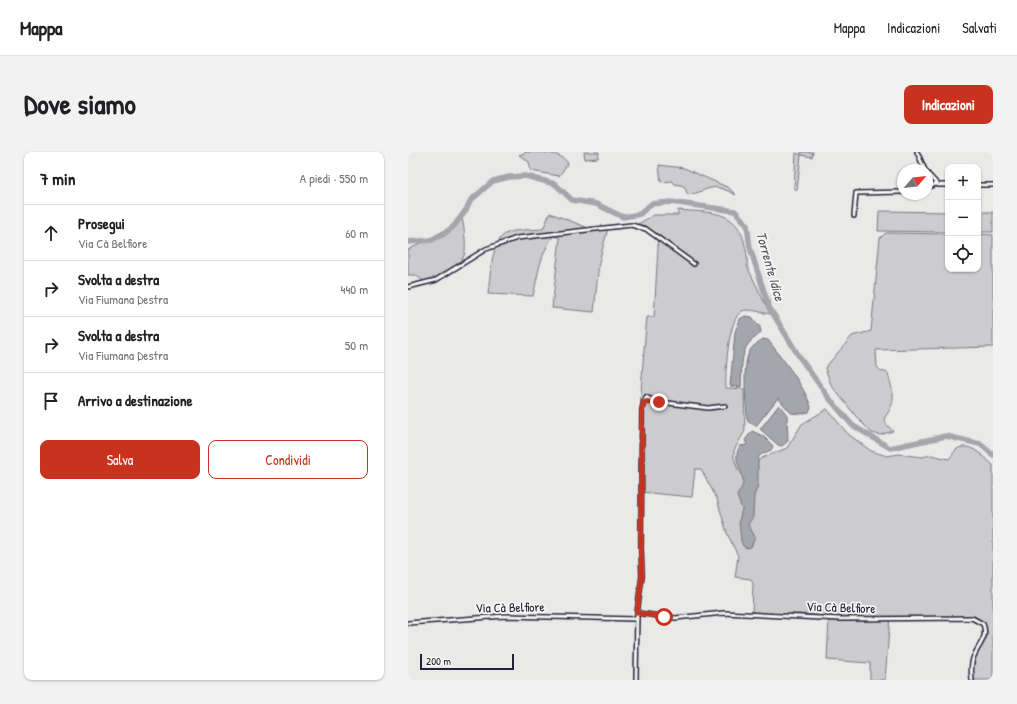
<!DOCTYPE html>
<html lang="it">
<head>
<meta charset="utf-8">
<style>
  body { margin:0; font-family:"Patrick Hand",sans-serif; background:#f2f2f2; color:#202124 }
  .controls { position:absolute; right:12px; top:12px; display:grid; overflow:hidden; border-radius:8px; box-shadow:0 1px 3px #0004 }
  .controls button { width:36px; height:36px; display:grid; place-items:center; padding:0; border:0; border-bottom:1px solid #e0e0e0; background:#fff; color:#202124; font:20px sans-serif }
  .compass { position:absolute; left:489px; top:12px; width:36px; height:36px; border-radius:50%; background:#fff; box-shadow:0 1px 3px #0004; rotate:62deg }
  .scale { position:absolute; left:12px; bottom:10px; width:94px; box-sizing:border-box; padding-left:4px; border:2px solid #22223b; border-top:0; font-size:11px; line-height:14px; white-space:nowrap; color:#22223b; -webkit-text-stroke:3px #f6f6f2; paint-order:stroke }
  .stop { position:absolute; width:12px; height:12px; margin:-9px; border:3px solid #c8321e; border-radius:50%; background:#fff }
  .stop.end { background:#c8321e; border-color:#fff; box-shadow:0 1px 4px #0008 }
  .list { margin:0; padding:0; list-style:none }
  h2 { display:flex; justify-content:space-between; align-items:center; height:52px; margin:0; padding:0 16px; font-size:17px }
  h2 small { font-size:13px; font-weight:400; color:#757577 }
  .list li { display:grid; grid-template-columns:26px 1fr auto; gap:12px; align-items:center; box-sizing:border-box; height:56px; padding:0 16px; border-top:1px solid #e0e0e0 }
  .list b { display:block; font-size:15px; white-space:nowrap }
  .list p { margin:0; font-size:13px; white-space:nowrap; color:#757577 }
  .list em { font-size:13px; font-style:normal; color:#757577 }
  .actions { display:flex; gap:8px; padding:12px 16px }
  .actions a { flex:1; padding:9px 0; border:1px solid #c8321e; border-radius:8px; text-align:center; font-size:14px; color:#c8321e }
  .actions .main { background:#c8321e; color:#fff }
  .icon { flex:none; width:22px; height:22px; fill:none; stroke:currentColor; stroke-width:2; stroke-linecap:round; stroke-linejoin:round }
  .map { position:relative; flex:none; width:585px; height:528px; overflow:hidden; border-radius:8px }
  header { display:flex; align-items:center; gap:24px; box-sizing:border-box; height:56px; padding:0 20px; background:#fff; border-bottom:1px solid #e0e0e0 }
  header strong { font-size:19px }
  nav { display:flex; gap:22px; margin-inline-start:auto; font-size:14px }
  .intro { display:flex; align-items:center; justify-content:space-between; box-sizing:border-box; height:96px; padding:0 24px }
  h1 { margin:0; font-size:28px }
  .button { padding:10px 18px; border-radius:8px; background:#c8321e; color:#fff; font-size:14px; font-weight:700 }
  main { display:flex; gap:24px; padding:0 24px }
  aside { flex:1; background:#fff; border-radius:8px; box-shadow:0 1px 3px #0004 }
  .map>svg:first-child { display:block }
  .green { fill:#ccccce; stroke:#777784 }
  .water { fill:#a5a5ac; stroke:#71717f }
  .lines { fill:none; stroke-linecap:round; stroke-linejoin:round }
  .river { stroke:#a5a5ac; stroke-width:5.5 }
  .minor-casing { stroke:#22223b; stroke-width:6 }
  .minor { stroke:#f6f6f2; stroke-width:3 }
  .route { stroke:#c8321e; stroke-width:5 }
  .labels { text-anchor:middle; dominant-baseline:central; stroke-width:3.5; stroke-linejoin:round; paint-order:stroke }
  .street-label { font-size:13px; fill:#22223b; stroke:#f6f6f2 }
  .water-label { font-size:14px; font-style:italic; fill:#565668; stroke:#f6f6f2 }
</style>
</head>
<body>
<header>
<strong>Mappa</strong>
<nav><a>Mappa</a><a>Indicazioni</a><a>Salvati</a></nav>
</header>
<div class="intro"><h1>Dove siamo</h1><a class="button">Indicazioni</a></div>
<main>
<aside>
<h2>7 min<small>A piedi · 550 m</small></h2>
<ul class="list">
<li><svg class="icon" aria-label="ahead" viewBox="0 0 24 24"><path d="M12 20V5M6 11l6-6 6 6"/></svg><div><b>Prosegui</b><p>Via Cà Belfiore</p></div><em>60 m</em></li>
<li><svg class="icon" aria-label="right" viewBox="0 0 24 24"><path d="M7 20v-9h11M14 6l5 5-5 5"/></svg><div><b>Svolta a destra</b><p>Via Fiumana Destra</p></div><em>440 m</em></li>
<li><svg class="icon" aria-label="right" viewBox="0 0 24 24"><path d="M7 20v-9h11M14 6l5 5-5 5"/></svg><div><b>Svolta a destra</b><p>Via Fiumana Destra</p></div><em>50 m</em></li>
<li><svg class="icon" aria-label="arrive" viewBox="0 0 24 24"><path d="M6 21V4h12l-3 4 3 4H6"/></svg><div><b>Arrivo a destinazione</b></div></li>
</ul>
<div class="actions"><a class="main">Salva</a><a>Condividi</a></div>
</aside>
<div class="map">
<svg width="585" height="528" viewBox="0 0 585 528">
  <rect width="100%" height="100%" fill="#e9e9e7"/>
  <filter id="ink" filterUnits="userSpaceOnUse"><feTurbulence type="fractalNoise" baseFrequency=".025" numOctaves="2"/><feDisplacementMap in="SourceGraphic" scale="8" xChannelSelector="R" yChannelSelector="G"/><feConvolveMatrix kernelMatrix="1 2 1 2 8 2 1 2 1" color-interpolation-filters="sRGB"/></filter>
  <g filter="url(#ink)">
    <!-- green -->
    <g class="green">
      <path d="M119 0C135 0 152 0 160 11L151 24 123 19 121 10 111 3Z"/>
      <polygon points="176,0 191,0 190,6 177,7"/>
      <polygon points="393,0 405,0 404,5 393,3 389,38 386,36 388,1 393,3"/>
      <path d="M251 13 276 16 321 36 328 43C302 29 304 38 280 43L276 34 267 32 264 29 253 30Z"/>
      <path d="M270 58C299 61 327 56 336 89 338 98 340 105 339 114L362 162C354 161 342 156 334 159 320 166 317 221 318 236L336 237 337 279 326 298V306L330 318H339L354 306 379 296 394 272 419 257 440 282 463 299 479 304 491 302 514 305 523 303 541 307C544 304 546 299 549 297 562 289 577 306 585 313V528H564C564 519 564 509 568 500 570 496 574 494 576 490 582 479 578 470 567 465H482L477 528H462V511L419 508 421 466 430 465 392 462 344 463 345 432 343 427 327 425 330 404 319 381 309 347 293 317H287L284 345 231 340C230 281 233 224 239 165H246L250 96 249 87 239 79 226 74 246 63H270Z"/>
      <polygon points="471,59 540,60 540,80 470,79"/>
      <rect x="570" y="60" width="15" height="20"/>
      <path d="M142 61 183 77 200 76 191 110 186 160 144 156 152 86 145 84C132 103 130 122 125 144L80 142C82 127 83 90 97 82 107 77 123 78 135 77Z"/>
      <path d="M54 66C56 74 59 96 56 104 51 116 29 126 17 130L7 123H0V98L39 77Z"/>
      <path d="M478 81 540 82V117H570V82L585 83V195L468 198 469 215 473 219 480 221C485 243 490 246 476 267L479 273 485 279 472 283 464 281 451 268 423 233 417 216 444 184 463 179 472 86Z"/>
    </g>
    <!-- water -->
    <g class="water">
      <path d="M337 164 344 165 352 175 353 180C350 184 345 187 341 191 332 201 334 222 333 235L322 234 327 180 332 167Z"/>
      <path d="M355 187 360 188C374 206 396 233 403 255L401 260 392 262 383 261 370 246 348 274 341 270 339 266C338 249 334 216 341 200 344 194 350 191 355 187Z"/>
      <polygon points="371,253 379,263 380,289 374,294 370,293 352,277"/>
      <path d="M344 279 355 284 365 294 363 298 352 303 350 306V333L346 344 345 365 340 372 347 385 343 395 339 396 335 394 333 389 331 369 334 357 329 344C331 339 336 334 335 328 333 316 324 307 332 294L339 293 337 288Z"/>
    </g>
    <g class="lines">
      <!-- river -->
      <polyline class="river" points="0,90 24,88 36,82 46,74 58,58 62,49 85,29 101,25 118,24 147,32 164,48 188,52 215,65 232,62 243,52 263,50 327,59 339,73 342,96 361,155 392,206 421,246 444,273 482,296 538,284 572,292 585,303"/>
      <defs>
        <g id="minor">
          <polyline points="509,0 517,18"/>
          <polyline points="519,21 530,33 540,33"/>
          <polyline points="570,33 585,33"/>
          <polyline points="519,36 528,32"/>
          <polyline points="446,64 448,41 495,40"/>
          <polyline points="0,135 28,128 78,97 109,86 223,73 238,77 286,112"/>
          <polyline points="244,249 300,256 317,254"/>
          <path d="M229 461 267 466 316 461 432 467 564 466 575 472C580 485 572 491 567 502 563 509 563 520 564 528"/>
          <polyline points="0,471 97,464 229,467"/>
          <polyline points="228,528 229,461 234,424 233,396 234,258 236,250 242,250 244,248 238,245 236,250"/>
        </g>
      </defs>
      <!-- minor casing -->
      <use href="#minor" class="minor-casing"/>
      <!-- minor -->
      <use href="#minor" class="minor"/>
    </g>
  </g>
  <g class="lines" filter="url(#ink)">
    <!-- route -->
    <polyline class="route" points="251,250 236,250 234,258 233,396 234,424 229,461 256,465"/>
  </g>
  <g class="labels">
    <!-- street labels -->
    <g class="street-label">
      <text transform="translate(102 455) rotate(-1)">Via Cà Belfiore</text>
      <text transform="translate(433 455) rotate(2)">Via Cà Belfiore</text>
    </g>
    <!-- water labels -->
    <g class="water-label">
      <text transform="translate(363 114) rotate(74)">Torrente Idice</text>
    </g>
  </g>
</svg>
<div class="controls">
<button>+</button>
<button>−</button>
<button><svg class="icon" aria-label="locate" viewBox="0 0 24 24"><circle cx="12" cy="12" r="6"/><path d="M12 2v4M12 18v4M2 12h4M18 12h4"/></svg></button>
</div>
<svg class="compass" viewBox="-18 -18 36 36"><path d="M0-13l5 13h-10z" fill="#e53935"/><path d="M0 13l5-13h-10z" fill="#757577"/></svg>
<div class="scale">200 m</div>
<div class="stop" style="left:256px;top:465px"></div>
<div class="stop end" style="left:251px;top:250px"></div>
</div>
</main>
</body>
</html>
